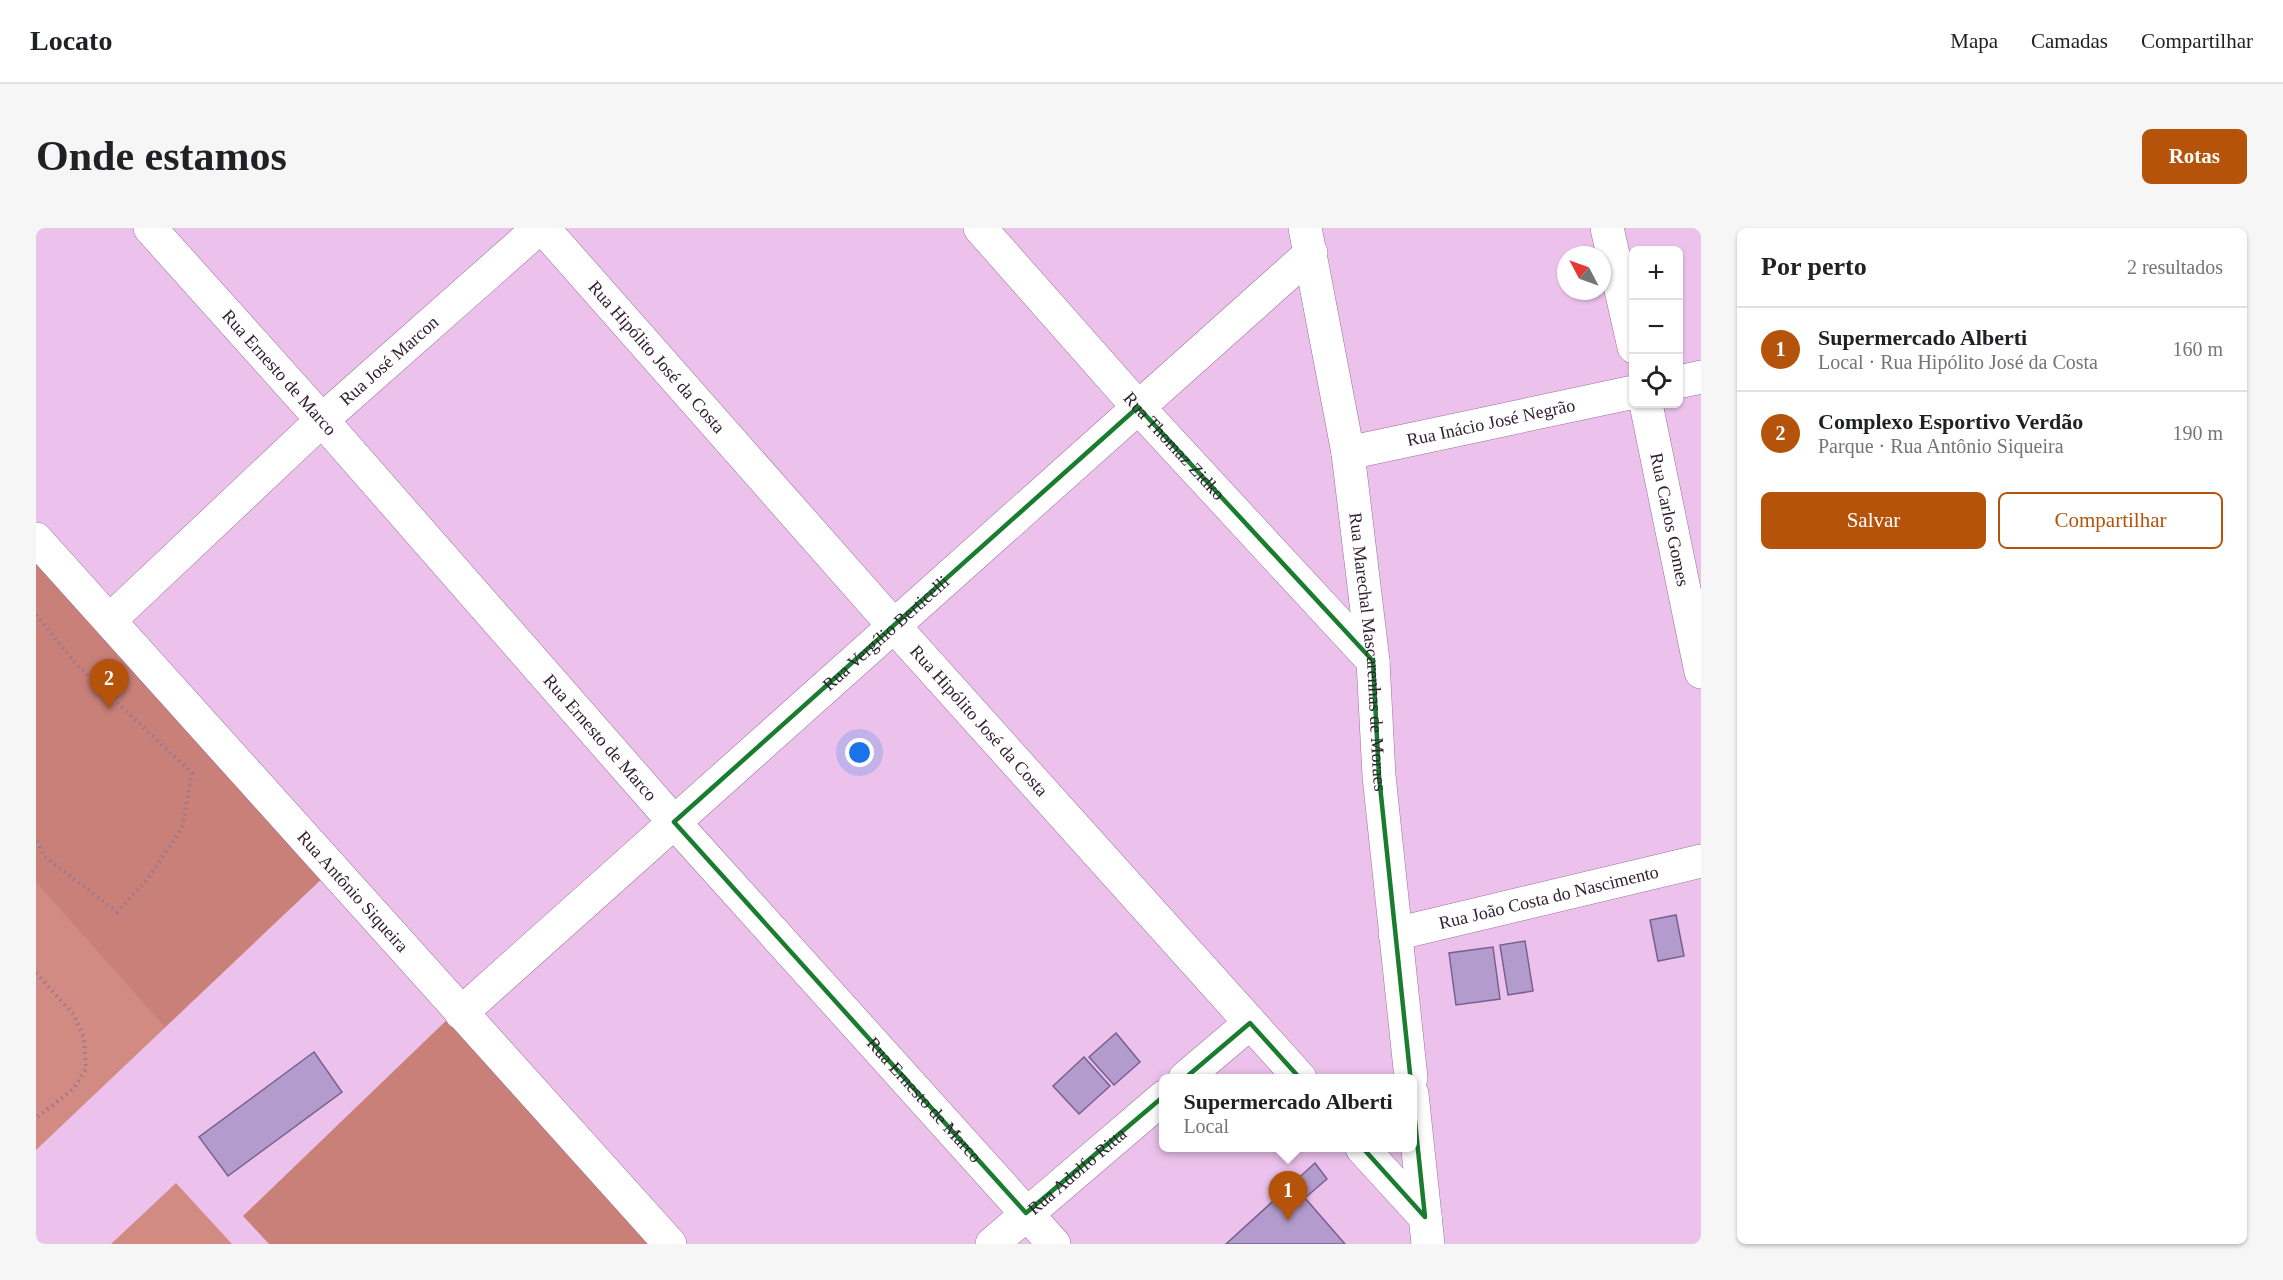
<!DOCTYPE html>
<html lang="pt">
<head>
<meta charset="utf-8">
<style>
  body { margin:0; font-family:Georgia,serif; background:#f6f6f6; color:#202124 }
  .controls { position:absolute; right:18px; top:18px; display:grid; overflow:hidden; border-radius:9px; box-shadow:0 2px 4px #0004 }
  .controls button { width:54px; height:54px; display:grid; place-items:center; padding:0; border:0; border-bottom:2px solid #e0e0e0; background:#fff; color:#202124; font:30px sans-serif }
  .compass { position:absolute; left:1521px; top:18px; width:54px; height:54px; border-radius:50%; background:#fff; box-shadow:0 2px 4px #0004; rotate:311deg }
  .you { position:absolute; left:824px; top:525px; width:21px; height:21px; margin:-15px; border:4px solid #fff; border-radius:50%; background:#1a73e8; box-shadow:0 0 0 9px #1a73e833 }
  .badge { display:grid; place-items:center; width:39px; height:39px; border-radius:50%; background:#b45309; color:#fff; font-size:20px; font-weight:700 }
  .pin { position:absolute; translate:-50% -50px; filter:drop-shadow(0 2px 3px #0008) }
  .pin::after { content:''; position:absolute; top:32px; width:21px; height:18px; background:inherit; clip-path:polygon(0 0,100% 0,50% 100%) }
  .popup { position:absolute; left:1123px; top:846px; width:258px; height:78px; box-sizing:border-box; display:grid; place-content:center; border-radius:9px; background:#fff; filter:drop-shadow(0 2px 4px #0005); font-size:20px; white-space:nowrap; color:#757577 }
  .popup b { font-size:22px; color:#202124 }
  .popup::after { content:''; position:absolute; left:50%; top:100%; margin-left:-12px; border:12px solid transparent; border-top-color:#fff }
  .list { margin:0; padding:0; list-style:none }
  h2 { display:flex; justify-content:space-between; align-items:center; height:78px; margin:0; padding:0 24px; font-size:26px }
  h2 small { font-size:20px; font-weight:400; color:#757577 }
  .list li { display:grid; grid-template-columns:39px 1fr auto; gap:18px; align-items:center; box-sizing:border-box; height:84px; padding:0 24px; border-top:2px solid #e0e0e0 }
  .list b { display:block; font-size:22px; white-space:nowrap }
  .list p { margin:0; font-size:20px; white-space:nowrap; color:#757577 }
  .list em { font-size:20px; font-style:normal; color:#757577 }
  .actions { display:flex; gap:12px; padding:18px 24px }
  .actions a { flex:1; padding:14px 0; border:2px solid #b45309; border-radius:9px; text-align:center; font-size:21px; color:#b45309 }
  .actions .main { background:#b45309; color:#fff }
  .icon { flex:none; width:33px; height:33px; fill:none; stroke:currentColor; stroke-width:2; stroke-linecap:round; stroke-linejoin:round }
  .map { position:relative; flex:none; width:1665px; height:1016px; overflow:hidden; border-radius:9px }
  header { display:flex; align-items:center; gap:36px; box-sizing:border-box; height:84px; padding:0 30px; background:#fff; border-bottom:2px solid #e0e0e0 }
  header strong { font-size:28px }
  nav { display:flex; gap:33px; margin-inline-start:auto; font-size:21px }
  .intro { display:flex; align-items:center; justify-content:space-between; box-sizing:border-box; height:144px; padding:0 36px }
  h1 { margin:0; font-size:42px }
  .button { padding:15px 27px; border-radius:9px; background:#b45309; color:#fff; font-size:21px; font-weight:700 }
  main { display:flex; gap:36px; padding:0 36px }
  aside { flex:1; background:#fff; border-radius:9px; box-shadow:0 2px 4px #0004 }
  .map>svg:first-child { display:block }
  .green { fill:#d18b83 }
  .forest { fill:#c88079 }
  .building { fill:#b39ccd; stroke:#76618e; stroke-width:1.5 }
  .lines { fill:none; stroke-linecap:round; stroke-linejoin:round }
  .minor-casing { stroke:#987198; stroke-width:34 }
  .path { stroke:#957795; stroke-width:4; stroke-dasharray:1.5 4.5; stroke-linecap:butt }
  .minor { stroke:#fff; stroke-width:33 }
  .marked { fill:none; stroke:#1a7c2e; stroke-width:4.5; stroke-linejoin:round }
  .labels { text-anchor:middle; dominant-baseline:central; stroke-width:6; stroke-linejoin:round; paint-order:stroke }
  .street-label { font-size:18px; fill:#312131; stroke:#feecfd }
</style>
</head>
<body>
<header>
<strong>Locato</strong>
<nav><a>Mapa</a><a>Camadas</a><a>Compartilhar</a></nav>
</header>
<div class="intro"><h1>Onde estamos</h1><a class="button">Rotas</a></div>
<main>
<div class="map">
<svg width="1665" height="1016" viewBox="0 0 1665 1016">
  <rect width="100%" height="100%" fill="#ecc2ec"/>
  <!-- green -->
  <g class="green">
    <polygon points="0,318 294,643 0,922"/>
    <polygon points="140,955 196,1016 75,1016"/>
  </g>
  <!-- forest -->
  <g class="forest">
    <polygon points="0,318 294,643 129,799 0,654"/>
    <polygon points="417,786 620,1016 233,1016 207,988"/>
  </g>
  <!-- building -->
  <g class="building">
    <polygon points="1640,687 1648,728 1622,733 1614,692"/>
    <polygon points="1489,713 1497,763 1472,767 1464,717"/>
    <polygon points="1457,719 1464,771 1420,777 1413,725"/>
    <polygon points="1080,805 1104,834 1078,857 1053,829"/>
    <polygon points="278,824 306,864 192,948 163,909"/>
    <polygon points="1048,829 1074,858 1043,886 1017,858"/>
    <polygon points="1279,935 1291,951 1269,970 1309,1016 1190,1016"/>
  </g>
  <g class="lines">
    <defs>
      <g id="minor">
        <path id="s1" d="M114 0 286 192 638 594 1018 1016"/>
        <path id="s2" d="M507 0 858 398 1264 850"/>
        <path id="s3" d="M944 0 1102 179 1337 433"/>
        <path id="s4" d="M1269 0 1312 225 1337 433 1343 548 1375 850"/>
        <polyline points="1571,0 1598,119"/>
        <polyline points="1642,154 1665,149"/>
        <path id="s5" d="M1610 176 1665 444"/>
        <path id="s6" d="M1312 225 1598 164"/>
        <path id="s7" d="M0 311 634 1016"/>
        <path id="s8" d="M74 392 286 192 503 0"/>
        <path id="s9" d="M1359 706 1665 633"/>
        <path id="s10" d="M425 785 1275 25"/>
        <polyline points="1149,850 1214,795"/>
        <polyline points="1376,866 1392,1016"/>
        <polyline points="1326,920 1389,989"/>
        <path id="s11" d="M956 1016 1128 869"/>
      </g>
    </defs>
    <!-- minor casing -->
    <use href="#minor" class="minor-casing"/>
    <!-- path -->
    <g class="path">
      <polyline points="0,387 41,437 156,545 146,600 111,652 81,684 8,628 0,610"/>
      <polyline points="0,745 38,787 48,810 50,841 37,861 0,890"/>
    </g>
    <!-- minor -->
    <use href="#minor" class="minor"/>
  </g>
  <!-- marked area -->
  <path class="marked" d="M1102 179 1337 433 1343 548 1389 989 1214 795 990 985 638 594Z"/>
  <g class="labels">
    <!-- street labels -->
    <g class="street-label">
      <text stroke="none"><textPath href="#s2" startOffset="172">Rua Hipólito José da Costa</textPath></text>
      <text stroke="none"><textPath href="#s8" startOffset="381">Rua José Marcon</textPath></text>
      <text stroke="none"><textPath href="#s1" startOffset="194">Rua Ernesto de Marco</textPath></text>
      <text stroke="none"><textPath href="#s6" startOffset="146">Rua Inácio José Negrão</textPath></text>
      <text stroke="none"><textPath href="#s3" startOffset="292">Rua Thomaz Zidko</textPath></text>
      <text stroke="none"><textPath href="#s5" startOffset="118">Rua Carlos Gomes</textPath></text>
      <text stroke="none"><textPath href="#s10" startOffset="570">Rua Vergílio Berticelli</textPath></text>
      <text stroke="none"><textPath href="#s4" startOffset="429">Rua Marechal Mascarenhas de Moraes</textPath></text>
      <text stroke="none"><textPath href="#s2" startOffset="658">Rua Hipólito José da Costa</textPath></text>
      <text stroke="none"><textPath href="#s1" startOffset="680">Rua Ernesto de Marco</textPath></text>
      <text stroke="none"><textPath href="#s7" startOffset="474">Rua Antônio Siqueira</textPath></text>
      <text stroke="none"><textPath href="#s9" startOffset="158">Rua João Costa do Nascimento</textPath></text>
      <text stroke="none"><textPath href="#s1" startOffset="1166">Rua Ernesto de Marco</textPath></text>
      <text stroke="none"><textPath href="#s11" startOffset="112">Rua Adolfo Ritta</textPath></text>
    </g>
  </g>
</svg>
<div class="controls">
<button>+</button>
<button>−</button>
<button><svg class="icon" aria-label="locate" viewBox="0 0 24 24"><circle cx="12" cy="12" r="6"/><path d="M12 2v4M12 18v4M2 12h4M18 12h4"/></svg></button>
</div>
<svg class="compass" viewBox="-18 -18 36 36"><path d="M0-13l5 13h-10z" fill="#e53935"/><path d="M0 13l5-13h-10z" fill="#757577"/></svg>
<div class="you"></div>
<div class="pin badge" style="left:1252px;top:993px">1</div>
<div class="popup"><b>Supermercado Alberti</b>Local</div>
<div class="pin badge" style="left:73px;top:481px">2</div>
</div>
<aside>
<h2>Por perto<small>2 resultados</small></h2>
<ul class="list">
<li><span class="badge">1</span><div><b>Supermercado Alberti</b><p>Local · Rua Hipólito José da Costa</p></div><em>160 m</em></li>
<li><span class="badge">2</span><div><b>Complexo Esportivo Verdão</b><p>Parque · Rua Antônio Siqueira</p></div><em>190 m</em></li>
</ul>
<div class="actions"><a class="main">Salvar</a><a>Compartilhar</a></div>
</aside>
</main>
</body>
</html>
